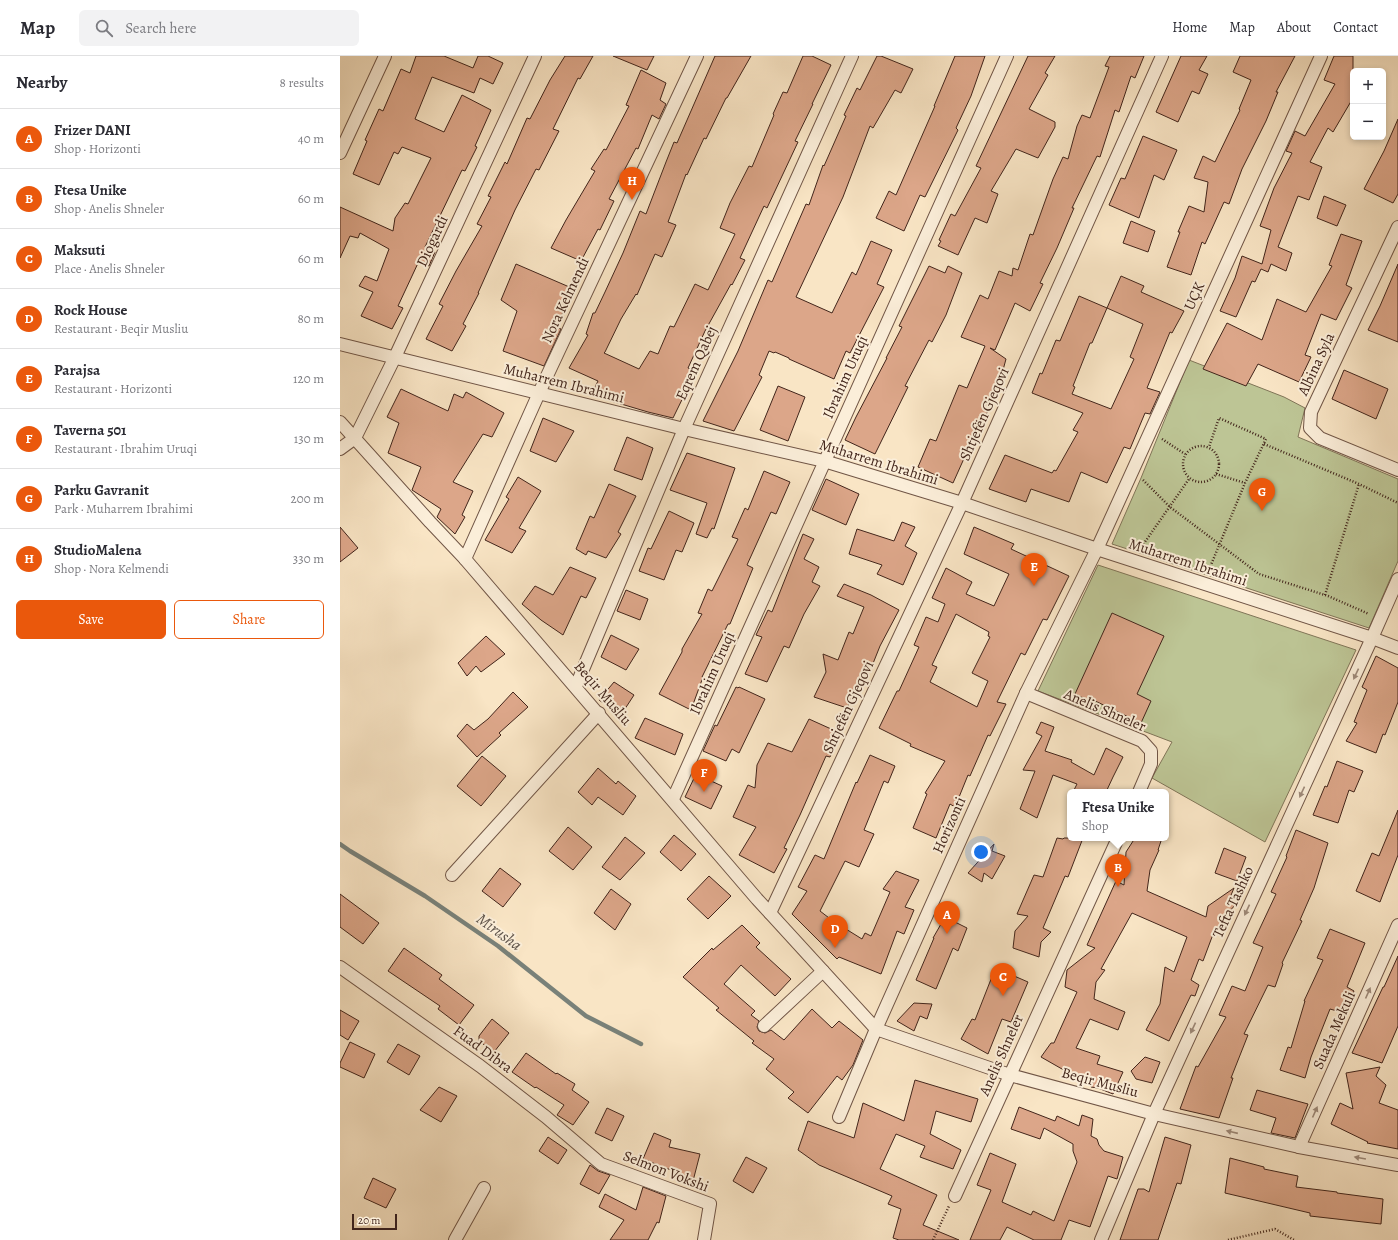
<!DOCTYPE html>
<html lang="en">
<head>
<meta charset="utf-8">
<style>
  body { margin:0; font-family:Alegreya,serif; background:#f2f2f3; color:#2b2b33 }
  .controls { position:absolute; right:12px; top:12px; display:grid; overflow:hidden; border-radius:6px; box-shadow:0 2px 6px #0003 }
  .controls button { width:36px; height:36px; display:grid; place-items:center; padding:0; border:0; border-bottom:1px solid #e1e1e2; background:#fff; color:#2b2b33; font:20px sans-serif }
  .scale { position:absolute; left:12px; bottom:10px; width:45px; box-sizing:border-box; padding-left:4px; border:2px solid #42251b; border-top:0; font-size:11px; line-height:14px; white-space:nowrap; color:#42251b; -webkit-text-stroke:3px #fbeed9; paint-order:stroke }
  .you { position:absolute; left:641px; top:796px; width:14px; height:14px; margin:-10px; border:3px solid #fff; border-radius:50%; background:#1a73e8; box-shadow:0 0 0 6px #1a73e833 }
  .badge { display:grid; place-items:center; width:26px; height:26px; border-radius:50%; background:#ea580c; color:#fff; font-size:13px; font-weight:700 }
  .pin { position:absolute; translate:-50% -33px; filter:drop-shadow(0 1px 2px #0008) }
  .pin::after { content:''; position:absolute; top:21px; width:14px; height:12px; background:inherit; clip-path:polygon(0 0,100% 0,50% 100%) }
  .popup { position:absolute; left:727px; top:733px; width:102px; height:52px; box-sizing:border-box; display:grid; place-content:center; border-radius:6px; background:#fff; filter:drop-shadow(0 1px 3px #0005); font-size:13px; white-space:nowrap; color:#7c7c81 }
  .popup b { font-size:15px; color:#2b2b33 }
  .popup::after { content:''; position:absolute; left:50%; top:100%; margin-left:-8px; border:8px solid transparent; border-top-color:#fff }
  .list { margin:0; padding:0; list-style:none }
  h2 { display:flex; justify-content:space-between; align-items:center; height:52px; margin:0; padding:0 16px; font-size:17px }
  h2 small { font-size:13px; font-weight:400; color:#7c7c81 }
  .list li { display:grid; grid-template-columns:26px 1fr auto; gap:12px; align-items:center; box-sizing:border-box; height:60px; padding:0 16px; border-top:1px solid #e1e1e2 }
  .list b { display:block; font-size:15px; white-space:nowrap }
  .list p { margin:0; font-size:13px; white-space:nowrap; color:#7c7c81 }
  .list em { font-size:13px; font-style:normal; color:#7c7c81 }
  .actions { display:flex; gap:8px; padding:12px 16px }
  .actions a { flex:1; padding:9px 0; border:1px solid #ea580c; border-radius:6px; text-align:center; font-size:14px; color:#ea580c }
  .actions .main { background:#ea580c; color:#fff }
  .icon { flex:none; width:22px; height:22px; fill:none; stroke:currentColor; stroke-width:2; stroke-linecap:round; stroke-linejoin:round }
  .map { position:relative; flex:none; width:1058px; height:1184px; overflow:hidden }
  header { display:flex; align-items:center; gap:24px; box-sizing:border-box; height:56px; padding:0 20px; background:#fff; border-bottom:1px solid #e1e1e2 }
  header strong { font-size:19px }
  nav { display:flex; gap:22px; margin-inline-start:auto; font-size:14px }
  .search { width:280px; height:36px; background:#f2f2f3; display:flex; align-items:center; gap:10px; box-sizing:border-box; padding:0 14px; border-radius:6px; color:#7c7c81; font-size:15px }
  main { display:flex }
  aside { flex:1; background:#fff }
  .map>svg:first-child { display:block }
  .green { fill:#bdc595; stroke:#807558 }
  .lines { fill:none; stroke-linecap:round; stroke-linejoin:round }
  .stream { stroke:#798179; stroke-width:4.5 }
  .building { fill:#dca689; stroke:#42251b; fill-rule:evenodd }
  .minor-casing { stroke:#705546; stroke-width:14 }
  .path { stroke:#42251b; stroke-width:2.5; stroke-dasharray:1 2; stroke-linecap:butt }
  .minor { stroke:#fbeed9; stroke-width:12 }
  .oneway { fill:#9e8a7a }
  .labels { text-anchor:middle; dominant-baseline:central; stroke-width:4; stroke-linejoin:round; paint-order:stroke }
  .street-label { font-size:15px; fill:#42251b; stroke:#fbeed9 }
  .water-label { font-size:16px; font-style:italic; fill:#5e534a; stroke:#fbeed9 }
</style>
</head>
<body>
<header>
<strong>Map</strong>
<div class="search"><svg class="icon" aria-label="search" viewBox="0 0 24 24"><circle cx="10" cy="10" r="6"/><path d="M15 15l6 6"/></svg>Search here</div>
<nav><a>Home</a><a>Map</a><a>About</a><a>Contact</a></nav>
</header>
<main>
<aside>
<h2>Nearby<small>8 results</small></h2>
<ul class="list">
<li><span class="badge">A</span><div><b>Frizer DANI</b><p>Shop · Horizonti</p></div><em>40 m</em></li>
<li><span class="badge">B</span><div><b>Ftesa Unike</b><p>Shop · Anelis Shneler</p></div><em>60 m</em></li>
<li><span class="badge">C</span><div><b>Maksuti</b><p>Place · Anelis Shneler</p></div><em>60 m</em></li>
<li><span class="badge">D</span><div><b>Rock House</b><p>Restaurant · Beqir Musliu</p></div><em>80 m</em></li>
<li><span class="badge">E</span><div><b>Parajsa</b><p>Restaurant · Horizonti</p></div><em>120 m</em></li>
<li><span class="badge">F</span><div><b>Taverna 501</b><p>Restaurant · Ibrahim Uruqi</p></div><em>130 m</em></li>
<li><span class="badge">G</span><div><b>Parku Gavranit</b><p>Park · Muharrem Ibrahimi</p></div><em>200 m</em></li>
<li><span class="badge">H</span><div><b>StudioMalena</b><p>Shop · Nora Kelmendi</p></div><em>330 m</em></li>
</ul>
<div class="actions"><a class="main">Save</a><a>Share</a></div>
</aside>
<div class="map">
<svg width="1058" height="1184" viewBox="0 0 1058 1184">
  <rect width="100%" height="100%" fill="#f9e5c5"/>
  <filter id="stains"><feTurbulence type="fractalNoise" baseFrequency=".005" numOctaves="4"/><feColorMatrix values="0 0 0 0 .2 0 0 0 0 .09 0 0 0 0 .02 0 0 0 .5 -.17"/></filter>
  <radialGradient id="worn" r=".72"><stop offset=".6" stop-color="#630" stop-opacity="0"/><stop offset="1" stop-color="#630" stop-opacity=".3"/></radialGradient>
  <!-- green -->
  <g class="green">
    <polygon points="849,304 944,341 965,352 958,381 1058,423 1058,505 1029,572 772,488 801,422"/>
    <polygon points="758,509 1016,594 925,786 812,722 832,686 698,635"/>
  </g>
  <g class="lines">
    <!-- stream -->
    <polyline class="stream" points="0,788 10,795 85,840 158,890 246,960 301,988"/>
  </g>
  <!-- building -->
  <g class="building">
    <polygon points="76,0 104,0 133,12 138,0 148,0 163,7 153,28 140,22 134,37 92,21 75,63 104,76 122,39 151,54 135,90 137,91 125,115 122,114 85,191 95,196 89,210 79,205 58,250 63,252 52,273 21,260 33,236 19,230 25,220 37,225 49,193 20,177 18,182 10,180 0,202 0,151 53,175 55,162 65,147 68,148 91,102 62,91 58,98 54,96 39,129 13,118 27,85 25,84 39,53 43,55 61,13 70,17"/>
    <polygon points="225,0 253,0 240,23 238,22 213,73 219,75 199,114 196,113 175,154 138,237 139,237 123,268 126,270 112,295 86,283 103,250 99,248 116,215 142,170 137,168 151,141 148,140 165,106 167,108 187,62 190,63 210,24"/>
    <polygon points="273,0 314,0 307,14"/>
    <polygon points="375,0 411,0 387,42 386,42 366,83 364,82 347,119 346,118 328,166 336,169 322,201 315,198 297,239 296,238 281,263 265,296 264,297 299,313 310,295 318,298 330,270 334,271 355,228 368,234 395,178 380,172 390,147 409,110 412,111 434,59 433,58 443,36 447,37 463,0 472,0 491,9 472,48 473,48 455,85 458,86 427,152 424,150 400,202 405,204 392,229 391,228 365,275 348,312 356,315 333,362 308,356 251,339 258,325 229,312 248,279 246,278 253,257 255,257 265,236 283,197 300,155 306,158 326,106 334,86 337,87"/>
    <polygon points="537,0 541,0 573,13 561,37 555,34 533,72 530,70 503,141 456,241 492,257 512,216 516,219 531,185 552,194 537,228 544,231 510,297 506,295 494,323 449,303 449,302 435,296 434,297 429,295 419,319 422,321 394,375 363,365 398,295 428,224 432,226 466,148 469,149 483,109 484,110 506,60 504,59 517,32 520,34"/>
    <polygon points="615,0 645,0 631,40 616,72 618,74 585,141 580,139 564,175 536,162 549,135 556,139 595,50 594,50"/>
    <polygon points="688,0 715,0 705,17 708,19 689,53 715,66 715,71 698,102 676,93 651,135 658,138 647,167 635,162 618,199 598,190 601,185 599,184 611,158 615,160 641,112 636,110"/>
    <polygon points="770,0 804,0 795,22 791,20 779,56 775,54 760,101 757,100 732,152 734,152 717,192 700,227 703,228 690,255 675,247 655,294 650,292 666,303 659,329 637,380 635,378 613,427 578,411 590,383 596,385 619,329 627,332 645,290 621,281 640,239 648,243 659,215 672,220 673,212 678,214 690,178 693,179 713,123 723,101 728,103 737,70 742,59 750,62 769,11 765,10"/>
    <polygon points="841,0 867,0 859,14 868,18 859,38 852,35 838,66 816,56"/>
    <polygon points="900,0 955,0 936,36 938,36 926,65 902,113 889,148 884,146 865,188 862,186 851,219 827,211 840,176 838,176 849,150 864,156 868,126 854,122 863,100 875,106 900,54 899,53 911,24 893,16"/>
    <polygon points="994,0 1013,0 1013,42 993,76 988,72 970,106 982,111 969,144 958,140 938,191 952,197 946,215 931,208 928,216 921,213 915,226 912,225 896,261 880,255 895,222 902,200 922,208 931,174 920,170 934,132 952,97 946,95 955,75 965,80 995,28 984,24"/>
    <polygon points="301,14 326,27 320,44 326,48 319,63 312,59 298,93 296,92 269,143 274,145 260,174 258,173 241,205 211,192 226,164 255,115 251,113 264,93 266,94 289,50 286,49"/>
    <polygon points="1058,63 1058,138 1053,147 1024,133 1044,95"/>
    <polygon points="803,80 837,94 824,124 814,119 799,162 769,149 781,122 785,123"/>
    <polygon points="984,140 1006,149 997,170 977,162"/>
    <polygon points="791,165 815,175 808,196 783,187"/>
    <polygon points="1001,178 1022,185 1006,229 1012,232 996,264 981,258 965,299 971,301 959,326 918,308 906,330 863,313 887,267 922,284 937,243 966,256 992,210 989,209"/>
    <polygon points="176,208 234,233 216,271 221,273 204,310 163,295 177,255 161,244"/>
    <polygon points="1058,208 1058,286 1028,274 1040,250"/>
    <polygon points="589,210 605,217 608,210 622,217 606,259 592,286 589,284 565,330 568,331 535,398 505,384 516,361 547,302 546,302 562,271 559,270"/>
    <path d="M781 220 804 230 801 236 844 255 832 277 830 276 807 332 820 336 810 358 805 357 790 393 784 391 767 427 741 416 729 446 691 433 686 446 649 433 665 399 712 417 714 414 716 415 738 376 733 374 743 357 692 337 700 317 702 318 716 284 720 285 739 240 767 252ZM767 252 803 268 790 301 794 303 771 353 732 338 735 331 733 330 750 287H752Z"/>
    <polygon points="1004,314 1048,333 1036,363 992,343"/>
    <polygon points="438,330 465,341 448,385 420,374"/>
    <polygon points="61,333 108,355 114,338 123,342 126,336 164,357 152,381 143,378 113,426 133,435 122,459 125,461 115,478 97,461 101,453 72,434 81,411 48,397 59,367 47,361"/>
    <polygon points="203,362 234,375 216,406 190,395"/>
    <polygon points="287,381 313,392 302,424 274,414"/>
    <polygon points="347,397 395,412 374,473 372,472 367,482 356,478 367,447 330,434"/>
    <polygon points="424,415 450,426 436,458 431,456 407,509 413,512 390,568 388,568 362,621 363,621 351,654 319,638 342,596 342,593 362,558 358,557 368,533 372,535 398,483 392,481 405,452 408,454"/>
    <polygon points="178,421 201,435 179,472 186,475 172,497 145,484 169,443 166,441"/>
    <polygon points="486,423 519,438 506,469 472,454"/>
    <polygon points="269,428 296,440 278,476 281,478 266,502 248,495 246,499 236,493 250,460 254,462"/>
    <polygon points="329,455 354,467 342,496 336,494 324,524 299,515 308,492 311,493"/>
    <polygon points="562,466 575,471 565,490 577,497 563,529 537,518 542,509 509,498 517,473 554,485"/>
    <polygon points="0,471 18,492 0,506"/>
    <path d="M634 471 674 488 671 493 729 520 707 564 703 563 685 599 681 597 657 646 666 648 650 680 648 679 630 720 628 719 615 751 610 748 596 782 573 772 587 738 585 737 605 705 570 690 571 688 539 672 557 635H559L579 591 574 589 586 561 598 566 605 548 592 542 606 512 632 526 626 538 654 550 669 518 624 498ZM616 558 649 576 648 580 650 581 632 617 648 625 637 651 590 626 597 611 592 609Z"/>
    <polygon points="463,478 474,483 464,503 479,511 472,526 480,530 464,558 449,592 444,590 427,626 405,618 422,581 416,579 428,554 432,556"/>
    <polygon points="230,511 256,522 246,542 241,540 223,579 201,564 182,548 195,530 213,539"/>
    <polygon points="504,528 531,539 559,554 540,590 532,610 527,607 507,652 474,641 486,616 483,598 498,604 509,576 513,578 524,551 497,540"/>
    <polygon points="286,534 308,543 300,564 277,555"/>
    <polygon points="772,557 824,580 797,638 811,645 801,667 751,643 749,645 735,638"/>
    <polygon points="271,579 299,593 286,614 261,601"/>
    <polygon points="146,580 165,598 141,616 136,610 127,620 118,607"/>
    <polygon points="1036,600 1058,612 1058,646 1045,679 1043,678 1036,697 1006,685 1017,667 1014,666 1027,634 1022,631"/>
    <polygon points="274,626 294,639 281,659 259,644"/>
    <polygon points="396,631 398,632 399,631 425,643 399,697 392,693 386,705 363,695 375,669 377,670"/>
    <polygon points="173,636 188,651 159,677 161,679 137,701 117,680 127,668 134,674 148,663"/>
    <polygon points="305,662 343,678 335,699 295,682"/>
    <polygon points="469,663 500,677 490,701 486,700 460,759 444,792 447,793 434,817 399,799 416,771 393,761 408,729 415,732 417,709 428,687 452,696"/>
    <polygon points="701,666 714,671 705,695 732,704 731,706 754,719 766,692 783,701 773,721 766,736 733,736 737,728 713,719 697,762 680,753 695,715 683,714 702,680 696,677"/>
    <polygon points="530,699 555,710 548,727 544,725 524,774 534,778 519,811 505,805 480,855 493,865 522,883 525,877 531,880 550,836 543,833 556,815 579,824 565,851 574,854 564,878 557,875 541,918 499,901 497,903 452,858 467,835 458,831 475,799 484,803 516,726 517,727"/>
    <polygon points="142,700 166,720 141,750 117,730"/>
    <polygon points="997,705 1023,715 1014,736 1009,734 998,767 973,759 985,730 987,731"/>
    <polygon points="258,712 276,728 278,725 296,740 283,759 258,741 252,749 238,736"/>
    <polygon points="356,718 382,730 371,753 345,741"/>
    <polygon points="1058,754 1058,799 1040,846 1016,835 1032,797 1039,800"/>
    <polygon points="228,771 252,791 233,814 209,795"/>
    <polygon points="956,774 988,787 974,832 960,864 962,865 942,907 943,908 935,931 928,929 904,978 908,979 891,1022 893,1022 879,1062 840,1053 856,1010 858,1011 886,961 879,959 892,930 905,935 923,891 913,887 936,838 931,836 947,801 946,800"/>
    <polygon points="334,779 356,798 341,815 320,796"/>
    <polygon points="285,781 305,797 280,824 262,811"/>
    <polygon points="717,782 723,783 724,782 743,782 728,821 725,820 703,872 711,876 701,886 699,901 673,892 675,875 688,860 677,858 694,819 703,821"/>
    <polygon points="795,782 822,782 818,794 819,794 810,814 807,835 866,861 868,850 894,832 889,844 897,847 887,858 885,875 875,873 863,905 859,903 851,924 859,929 855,940 851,939 829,985 806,974 820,948 825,911 834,916 847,881 792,857 761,913 765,914 756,926 754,943 785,956 778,974 750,963 736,992 760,1000 757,1008 783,1016 773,1038 758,1032 751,1031 753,1026 722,1013 701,1001 711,987 714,987 737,936 725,931 727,914 755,892 747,889 776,825 784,829 786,796"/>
    <polygon points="654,788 652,795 665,800 652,823 644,817 642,826 628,817"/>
    <polygon points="884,792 906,801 897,825 875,817"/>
    <polygon points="160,812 181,828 163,851 142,835"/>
    <polygon points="369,820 391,840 368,863 347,843"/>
    <polygon points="271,833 291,848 275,874 254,857"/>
    <polygon points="0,838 39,867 23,888 0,871"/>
    <polygon points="605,861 627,872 618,895 613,892 596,933 576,924 594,882 593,882"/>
    <polygon points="402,869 420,887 416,891 451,923 435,940 401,909 384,928 415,955 411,959 419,965 417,971 419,975 425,977 431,974 444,984 472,953 492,972 499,965 523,984 513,1009 502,1024 497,1020 468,1057 448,1042 454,1036 426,1013 434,1003 412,987 414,985 376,954 379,952 343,921 372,892 373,894"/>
    <polygon points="990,873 1025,887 1007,931 1014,935 1004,957 990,953 971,1001 965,1022 940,1014 948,991 951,992 965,945 964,945 983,904 977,902"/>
    <polygon points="64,892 102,919 99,923 134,949 119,969 98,953 100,950 48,915"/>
    <polygon points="1058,900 1058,970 1042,1007 1012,997 1043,931 1044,931"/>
    <polygon points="655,913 665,916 688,926 671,966 662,963 648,998 621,983 632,963 635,964"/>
    <polygon points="574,947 592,948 587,963 580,960 574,975 557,965"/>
    <polygon points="0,954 19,965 8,984 0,979"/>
    <polygon points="152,963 169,977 154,996 139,985 139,980"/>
    <polygon points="10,986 35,998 24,1022 0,1011 0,1007"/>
    <polygon points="58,988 80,1000 69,1019 47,1006"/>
    <polygon points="186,997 216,1018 217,1017 235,1028 232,1034 249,1046 233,1069 217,1059 224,1049 196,1031 195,1032 172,1016"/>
    <polygon points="805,1001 820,1006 812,1027 796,1023 791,1015"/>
    <polygon points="1040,1011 1036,1020 1046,1029 1039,1047 1058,1054 1058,1093 1027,1087 1028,1086 991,1068 1000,1047 1013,1053 1006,1017"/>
    <polygon points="575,1024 638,1043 631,1066 596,1055 590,1078 621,1094 613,1113 580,1101 585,1090 556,1078 540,1113 597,1139 583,1169 619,1184 559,1184 553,1182 561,1153 548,1148 552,1140 479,1109 458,1094 468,1065 514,1082 523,1047 564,1065"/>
    <polygon points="99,1031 117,1040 101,1066 80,1054"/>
    <polygon points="917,1034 968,1048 955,1082 931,1077 936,1062 910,1054"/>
    <polygon points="679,1051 715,1065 717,1060 739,1070 742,1059 753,1063 751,1080 757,1083 759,1089 764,1095 783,1101 777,1123 768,1120 750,1171 729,1164 721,1184 694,1184 667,1171 660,1184 630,1184 651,1134 637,1129 650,1097 676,1108 662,1146 691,1159 693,1155 714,1165 737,1106 733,1095 733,1088 704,1072 700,1083 671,1073"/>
    <polygon points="267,1052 284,1060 272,1085 255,1077"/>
    <polygon points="314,1077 331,1084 329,1091 360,1098 353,1125 335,1121 336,1116 303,1103"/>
    <polygon points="208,1081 227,1094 218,1108 199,1095"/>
    <polygon points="825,1081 851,1089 841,1128 837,1127 818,1184 780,1184 798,1133 804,1133 809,1136"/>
    <polygon points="406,1101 427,1112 413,1137 393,1125"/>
    <polygon points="890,1102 924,1111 924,1113 958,1120 956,1131 997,1136 997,1137 1043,1143 1041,1168 970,1160 970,1157 885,1137"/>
    <polygon points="250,1109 258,1115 270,1119 259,1138 240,1128"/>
    <polygon points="33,1122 56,1133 46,1152 24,1142"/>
    <polygon points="303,1131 326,1140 319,1167 317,1166 308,1184 270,1184 284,1164 259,1151 265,1138 296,1154"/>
  </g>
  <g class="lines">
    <defs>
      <g id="minor">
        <polyline points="0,97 45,0"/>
        <polyline points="1058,171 971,356 970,372 980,382 1058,414"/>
        <polyline points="0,288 344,373 484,405 622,447 757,493 1032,582 1058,592"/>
        <polyline points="0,366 90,466 125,503 417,843 536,973 670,1019 814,1058 959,1091 1058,1109"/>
        <polyline points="0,393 15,382 55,301 195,0"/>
        <polyline points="125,503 199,337 357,0"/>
        <polyline points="236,630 344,373 512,0"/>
        <polyline points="686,637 802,685 811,695 811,708 799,736"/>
        <polyline points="333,743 667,0"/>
        <polyline points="112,819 259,657"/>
        <polyline points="430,857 622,447 822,0"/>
        <polyline points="0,911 140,1010 206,1061 261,1108 370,1148 364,1184"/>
        <polyline points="424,970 483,915"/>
        <polyline points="499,1061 536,973 686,637 757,493 981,0"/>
        <polyline points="959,1091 1058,869"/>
        <polyline points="615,1140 778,782"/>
        <polyline points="115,1184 144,1132"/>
        <polyline points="761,1184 814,1058 1032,582 1058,523"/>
      </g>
    </defs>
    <!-- minor casing -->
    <use href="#minor" class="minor-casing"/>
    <!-- path -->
    <g class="path">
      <polyline points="822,383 845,398"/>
      <polyline points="924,388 1019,428 1058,447"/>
      <circle cx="861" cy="408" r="18"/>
      <polyline points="876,418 905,427"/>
      <polyline points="803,424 830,451 919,518 988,540 1029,558"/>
      <polyline points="800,493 849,423"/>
      <polyline points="868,516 905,427 926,383 879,362 869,391"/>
      <polyline points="985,539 1019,428"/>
      <polyline points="593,1184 609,1150"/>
      <polyline points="888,1184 935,1173 954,1184"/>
    </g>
    <!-- minor -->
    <use href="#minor" class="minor"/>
  </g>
  <!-- one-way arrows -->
  <defs><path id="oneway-solid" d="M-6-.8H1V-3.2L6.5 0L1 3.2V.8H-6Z"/></defs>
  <g class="oneway">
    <use href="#oneway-solid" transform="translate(1016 618) rotate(115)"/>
    <use href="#oneway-solid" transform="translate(962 736) rotate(115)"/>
    <use href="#oneway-solid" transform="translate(907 854) rotate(115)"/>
    <use href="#oneway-solid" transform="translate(1028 937) rotate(-66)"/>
    <use href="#oneway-solid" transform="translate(853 972) rotate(115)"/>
    <use href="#oneway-solid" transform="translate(975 1056) rotate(-66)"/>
    <use href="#oneway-solid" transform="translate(892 1076) rotate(-167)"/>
    <use href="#oneway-solid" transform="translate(1020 1102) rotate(-170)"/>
  </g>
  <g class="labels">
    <!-- street labels -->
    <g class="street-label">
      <text transform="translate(92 185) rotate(-65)">Diogardi</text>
      <text transform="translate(854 240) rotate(-66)">UÇK</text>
      <text transform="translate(225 244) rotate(-65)">Nora Kelmendi</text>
      <text transform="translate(356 307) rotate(-66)">Eqrem Qabej</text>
      <text transform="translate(976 308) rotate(-65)">Albina Syla</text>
      <text transform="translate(505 321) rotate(-66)">Ibrahim Uruqi</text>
      <text transform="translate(224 327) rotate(14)">Muharrem Ibrahimi</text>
      <text transform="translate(644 358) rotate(-66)">Shtjefën Gjeqovi</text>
      <text transform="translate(539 406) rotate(17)">Muharrem Ibrahimi</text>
      <text transform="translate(848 506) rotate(18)">Muharrem Ibrahimi</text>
      <text transform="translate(372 617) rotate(-66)">Ibrahim Uruqi</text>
      <text transform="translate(263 637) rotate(49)">Beqir Musliu</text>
      <text transform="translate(508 651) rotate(-65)">Shtjefën Gjeqovi</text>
      <text transform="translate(765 654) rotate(23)">Anelis Shneler</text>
      <text transform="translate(609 769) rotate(-66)">Horizonti</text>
      <text transform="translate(893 846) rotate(-65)">Tefta Tashko</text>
      <text transform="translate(994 974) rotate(-66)">Suada Mekuli</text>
      <text transform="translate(143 993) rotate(36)">Fuad Dibra</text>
      <text transform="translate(661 999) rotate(-66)">Anelis Shneler</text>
      <text transform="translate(760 1026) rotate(15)">Beqir Musliu</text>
      <text transform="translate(326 1115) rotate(21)">Selmon Vokshi</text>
    </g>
    <!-- water labels -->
    <g class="water-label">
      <text transform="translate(159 876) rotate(36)">Mirusha</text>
    </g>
  </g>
  <rect width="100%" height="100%" filter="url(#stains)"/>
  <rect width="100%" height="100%" fill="url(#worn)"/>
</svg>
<div class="controls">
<button>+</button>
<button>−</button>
</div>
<div class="scale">20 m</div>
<div class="you"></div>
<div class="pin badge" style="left:607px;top:878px">A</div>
<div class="pin badge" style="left:778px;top:831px">B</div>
<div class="popup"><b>Ftesa Unike</b>Shop</div>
<div class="pin badge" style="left:663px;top:940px">C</div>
<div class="pin badge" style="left:495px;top:892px">D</div>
<div class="pin badge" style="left:694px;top:530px">E</div>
<div class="pin badge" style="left:364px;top:736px">F</div>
<div class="pin badge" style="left:922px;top:455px">G</div>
<div class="pin badge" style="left:292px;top:144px">H</div>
</div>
</main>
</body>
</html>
